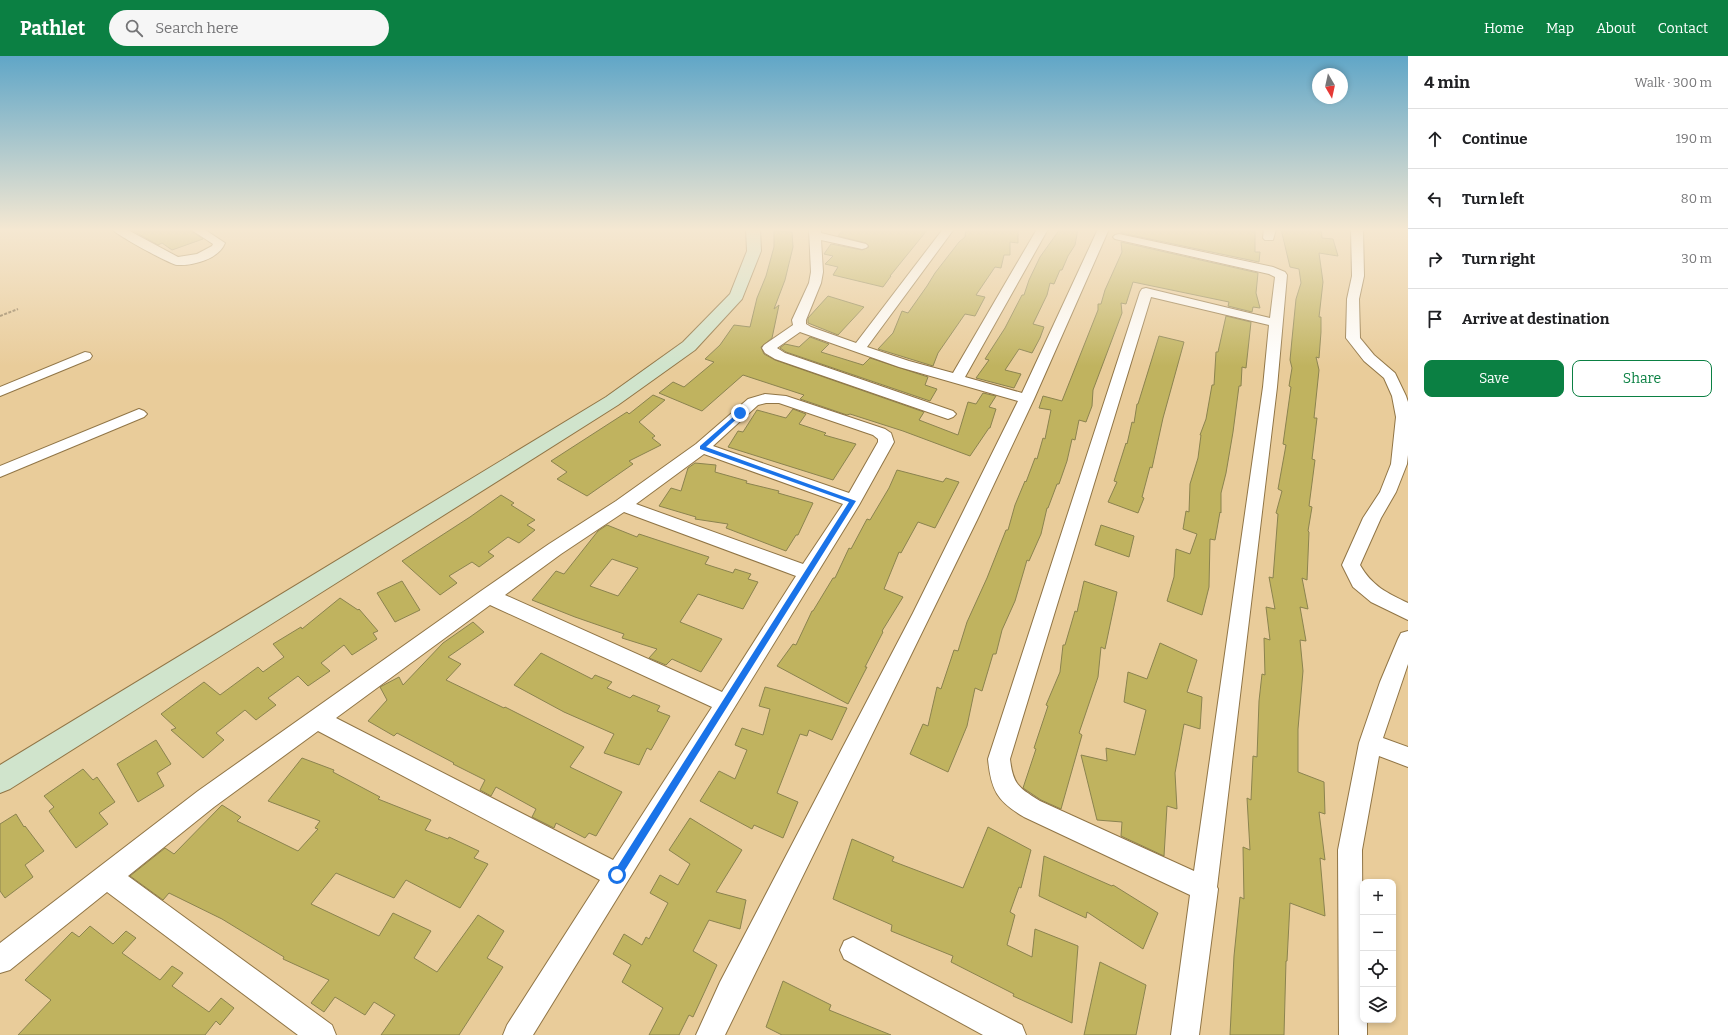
<!DOCTYPE html>
<html lang="en">
<head>
<meta charset="utf-8">
<style>
  body { margin:0; font-family:Bitter,serif; background:#f6f6f6; color:#202124 }
  .controls { position:absolute; right:12px; bottom:12px; display:grid; overflow:hidden; border-radius:8px; box-shadow:0 2px 6px #0003 }
  .controls button { width:36px; height:36px; display:grid; place-items:center; padding:0; border:0; border-bottom:1px solid #e0e0e0; background:#fff; color:#202124; font:20px sans-serif }
  .compass { position:absolute; left:1312px; top:12px; width:36px; height:36px; border-radius:50%; background:#fff; box-shadow:0 2px 6px #0003; rotate:171deg }
  .stop { position:absolute; width:12px; height:12px; margin:-9px; border:3px solid #1a73e8; border-radius:50%; background:#fff }
  .stop.end { background:#1a73e8; border-color:#fff; box-shadow:0 1px 4px #0008 }
  .list { margin:0; padding:0; list-style:none }
  h2 { display:flex; justify-content:space-between; align-items:center; height:52px; margin:0; padding:0 16px; font-size:17px }
  h2 small { font-size:13px; font-weight:400; color:#757577 }
  .list li { display:grid; grid-template-columns:26px 1fr auto; gap:12px; align-items:center; box-sizing:border-box; height:60px; padding:0 16px; border-top:1px solid #e0e0e0 }
  .list b { display:block; font-size:15px; white-space:nowrap }
  .list em { font-size:13px; font-style:normal; color:#757577 }
  .actions { display:flex; gap:8px; padding:12px 16px }
  .actions a { flex:1; padding:9px 0; border:1px solid #0b8043; border-radius:8px; text-align:center; font-size:14px; color:#0b8043 }
  .actions .main { background:#0b8043; color:#fff }
  .icon { flex:none; width:22px; height:22px; fill:none; stroke:currentColor; stroke-width:2; stroke-linecap:round; stroke-linejoin:round }
  .map { position:relative; flex:none; width:1408px; height:979px; overflow:hidden }
  header { display:flex; align-items:center; gap:24px; box-sizing:border-box; height:56px; padding:0 20px; background:#0b8043; color:#fff }
  header strong { font-size:19px }
  nav { display:flex; gap:22px; margin-inline-start:auto; font-size:14px }
  .search { width:280px; height:36px; background:#f6f6f6; display:flex; align-items:center; gap:10px; box-sizing:border-box; padding:0 14px; border-radius:22px; color:#757577; font-size:15px }
  main { display:flex }
  aside { flex:1; background:#fff }
  .map>svg:first-child { display:block }
  .building { fill:#c0b35f; stroke:#8b834f; fill-rule:evenodd }
  .lines { fill:none; stroke-linecap:round; stroke-linejoin:round }
  .street-casing { stroke:#907546; stroke-width:2 }
  .secondary-casing { stroke:#907546; stroke-width:2 }
  .path { stroke:#8f7a57; stroke-width:2; stroke-dasharray:3 1.5; stroke-linecap:butt }
  .street { fill:#fff; fill-rule:evenodd }
  .secondary { fill:#d0e4cc; fill-rule:evenodd }
  .route { fill:#1a73e8 }
</style>
</head>
<body>
<header>
<strong>Pathlet</strong>
<div class="search"><svg class="icon" aria-label="search" viewBox="0 0 24 24"><circle cx="10" cy="10" r="6"/><path d="M15 15l6 6"/></svg>Search here</div>
<nav><a>Home</a><a>Map</a><a>About</a><a>Contact</a></nav>
</header>
<main>
<div class="map">
<svg width="1408" height="979" viewBox="0 0 1408 979">
  <rect width="100%" height="100%" fill="#e9cc9a"/>
  <!-- building -->
  <g class="building">
    <polygon points="130,173 189,173 203,183 172,194 162,187 158,189"/>
    <polygon points="844,173 928,173 890,220 891,220 883,231 833,219 838,211 825,208 833,200 824,198 831,188 862,194 869,191 866,187 838,180"/>
    <polygon points="966,173 1018,173 1018,187 1010,186 1010,199 1004,199 1001,212 995,211 976,239 985,241 975,260 965,258 938,297 933,310 878,293 893,277 902,255 908,257 927,230 935,217 959,186 965,181"/>
    <polygon points="1060,173 1078,173 1075,189 1068,200 1062,214 1060,214 1054,228 1050,227 1047,239 1033,268 1044,271 1040,282 1032,297 1019,293 1005,314 1021,318 1014,332 976,322 989,304 985,303 1005,272 1022,239 1024,239 1029,224 1040,201"/>
    <polygon points="1121,173 1255,173 1255,196 1260,196 1259,206 1121,177"/>
    <polygon points="1281,173 1321,173 1322,182 1333,183 1338,200 1319,197 1323,226 1319,261 1321,261 1321,276 1319,302 1316,301 1319,314 1314,362 1317,362 1312,403 1315,404 1309,450 1312,451 1308,475 1309,476 1307,524 1302,522 1308,553 1300,551 1306,585 1300,584 1303,615 1298,673 1298,716 1324,726 1325,758 1319,756 1325,804 1320,802 1325,860 1290,847 1287,905 1286,905 1284,979 1230,979 1234,900 1240,841 1244,843 1243,791 1250,794 1247,742 1251,744 1253,700 1257,701 1259,645 1262,618 1265,619 1264,582 1270,584 1266,551 1275,553 1269,521 1273,522 1278,458 1276,457 1282,435 1278,433 1286,389 1283,388 1291,331 1289,330 1292,312 1290,304 1292,283 1296,243 1301,227 1299,213 1290,211"/>
    <polygon points="774,175 792,176 793,191 785,224 774,253 779,249 772,282 761,291 764,298 775,304 924,356 919,364 958,379 968,346 976,348 983,337 996,340 989,351 996,353 990,372 989,372 970,400 903,375 850,358 847,359 800,343 804,339 743,319 702,355 659,337 673,326 684,331 714,306 705,303 720,289 734,269 750,271 757,242 766,220 774,191"/>
    <polygon points="1121,186 1258,217 1256,237 1260,252 1253,251 1252,256 1228,250 1229,246 1133,226 1126,248 1121,247 1122,257 1093,334 1092,350 1086,366 1079,364 1075,384 1072,383 1067,405 1059,428 1057,428 1048,452 1047,452 1041,478 1029,505 1027,504 1015,545 1002,574 996,598 993,598 982,635 975,632 967,670 948,716 910,698 923,668 928,670 937,631 941,633 954,594 958,595 967,566 987,522 1006,474 1008,474 1015,449 1025,425 1026,426 1035,402 1037,403 1043,382 1045,383 1051,354 1039,352 1043,340 1062,345 1098,254 1098,248 1101,248 1105,234 1122,196"/>
    <polygon points="828,240 864,251 838,279 808,267 808,262"/>
    <polygon points="1226,260 1251,266 1246,312 1242,311 1241,330 1239,330 1233,376 1226,417 1221,437 1221,457 1220,456 1215,484 1210,483 1209,531 1202,559 1167,545 1174,521 1176,493 1190,498 1197,478 1183,473 1186,455 1189,456 1190,428 1198,402 1201,379 1200,379 1206,363 1212,329 1214,329 1216,296 1218,296"/>
    <polygon points="1159,280 1184,286 1163,362 1152,412 1150,411 1142,441 1144,442 1138,457 1108,446 1117,426 1114,425 1126,387 1127,388 1132,366 1134,367 1137,348 1138,348"/>
    <polygon points="810,281 829,288 821,296 863,309 870,302 928,321 925,329 937,333 930,345 786,296 780,292 785,288 799,291"/>
    <polygon points="653,339 665,344 639,366 655,380 652,382 661,389 629,405 633,408 587,440 557,423 567,416 551,405 627,356 629,358"/>
    <polygon points="793,353 806,358 799,368 826,377 824,379 856,388 833,424 728,391 738,375 743,376 757,354 786,362"/>
    <polygon points="695,407 716,409 715,416 747,425 746,427 779,435 778,437 813,447 798,479 796,479 786,495 726,472 728,468 695,463 696,461 659,450 671,432 681,435 688,412"/>
    <polygon points="897,414 943,426 946,422 959,426 935,472 918,466 901,497 899,496 884,533 903,541 882,575 883,576 865,611 867,611 848,648 777,610 793,588 796,589 812,555 813,555 833,522 835,522 849,492 851,493 867,463 870,464 889,432"/>
    <polygon points="501,439 514,447 511,449 535,464 527,469 535,474 519,487 508,481 488,496 494,500 479,511 472,506 449,520 457,527 440,539 402,505 470,461"/>
    <path d="M607 469 637 481 639 478 709 501 705 508 733 517 735 513 751 518 748 523 758 526 743 553 698 538 680 566 722 583 701 616 672 603 666 609 649 602 657 593 622 582 624 578 575 561 532 544 556 515 564 518 598 475ZM612 503 638 512 618 540 590 530Z"/>
    <polygon points="1101,469 1134,480 1129,501 1095,489"/>
    <polygon points="402,525 420,554 395,566 377,537"/>
    <polygon points="1084,525 1117,536 1105,593 1101,591 1098,621 1079,677 1082,679 1061,753 1041,744 1023,732 1036,693 1034,692 1048,650 1046,649 1060,616 1063,589 1065,589 1075,555 1077,556"/>
    <polygon points="340,542 358,554 359,553 378,575 373,577 377,583 352,599 344,589 321,607 330,615 308,630 298,620 268,642 276,649 256,664 245,654 216,677 224,684 203,702 171,674 176,672 161,658 204,626 220,639 258,611 263,616 284,601 273,588 301,571 302,573"/>
    <polygon points="473,566 484,576 448,601 461,608 446,624 504,652 505,651 584,691 570,711 622,736 596,780 589,777 585,782 556,767 554,772 532,761 536,753 496,731 491,740 480,734 485,724 453,708 454,707 397,677 394,680 368,665 387,644 380,631 399,621 403,629 443,587"/>
    <polygon points="1160,587 1197,604 1187,636 1202,641 1200,673 1184,668 1175,717 1177,753 1167,750 1164,800 1121,780 1122,766 1097,764 1081,699 1107,705 1106,692 1135,699 1146,654 1124,646 1128,616 1147,623"/>
    <polygon points="541,597 592,623 595,619 612,626 607,632 630,642 633,639 660,650 657,655 670,660 651,694 647,692 639,709 604,697 614,678 564,656 514,629"/>
    <polygon points="765,631 847,652 832,684 809,674 807,680 800,678 777,737 798,746 783,782 754,769 752,773 700,745 719,715 735,723 747,694 735,689 742,672 763,679 770,653 759,650"/>
    <polygon points="156,684 171,708 157,717 164,730 138,746 117,708"/>
    <polygon points="302,702 334,714 333,716 380,741 378,743 431,764 425,774 448,783 449,781 479,795 474,802 488,808 460,852 406,824 394,842 336,817 311,848 379,880 393,857 431,875 414,902 437,916 478,859 504,875 487,902 503,911 459,979 381,979 395,959 374,946 365,959 335,941 324,956 311,947 329,924 283,903 284,901 222,863 169,837 163,844 130,820 165,792 174,798 222,749 241,761 237,765 298,795 318,773 315,772 320,765 268,745"/>
    <polygon points="83,713 93,724 97,721 115,746 99,757 108,768 76,792 49,755 54,751 44,740"/>
    <polygon points="16,758 24,771 25,770 44,795 25,809 33,821 5,842 0,835 0,768"/>
    <polygon points="690,762 742,794 716,836 746,844 740,873 709,864 693,895 717,909 693,961 689,959 679,979 649,979 663,952 622,926 631,909 613,898 624,878 642,889 646,881 649,883 668,847 650,837 660,819 678,829 690,808 669,794"/>
    <polygon points="988,771 1031,794 1021,832 1019,831 1010,856 1015,859 1007,889 1032,901 1035,873 1078,890 1072,967 1013,940 1014,938 951,906 953,900 891,875 892,869 833,843 852,783 894,801 892,805 963,832"/>
    <polygon points="1044,800 1112,830 1113,829 1158,857 1143,893 1087,856 1086,862 1039,840"/>
    <polygon points="90,870 113,888 126,875 136,882 122,897 160,924 172,910 183,917 172,930 209,956 221,942 234,952 220,969 216,965 205,979 18,979 51,944 25,924 72,876 79,881"/>
    <polygon points="1100,906 1146,929 1136,979 1084,979"/>
    <polygon points="783,925 831,949 829,954 891,979 782,979 766,971"/>
  </g>
  <g class="lines">
    <defs>
      <g id="street">
        <path d="M112 173H126L178 201 197 198 212 190 213 188 190 173H204L225 187C219 203 193 210 177 209 170 208 116 179 112 173Z"/>
        <polygon points="809,173 821,173 821,177 866,188 868,190 866,192 862,193 821,184 823,216 821,227 806,264 806,268 811,271 856,287 943,173 954,173 867,291 909,305 953,317 1037,173 1048,173 965,321 1022,337 1098,173 1109,173 1034,343 978,462 725,979 696,979 720,926 913,557 1018,345 899,311 800,276 777,292 785,297 953,355 956,358 953,361 948,363 775,303 765,297 762,292 764,289 793,269 792,264 809,227 811,216"/>
        <polygon points="1264,173 1276,173 1273,184 1265,184 1263,182"/>
        <path d="M1351 173H1363L1364 220 1359 243 1360 282 1374 299 1395 317 1406 340 1408 346V399L1407 408 1396 436 1381 462 1360 509C1372 530 1387 537 1408 547V564L1371 546 1353 531 1342 509 1363 462 1380 436 1391 408 1396 361 1392 340 1384 322 1364 305 1346 282 1347 243 1352 220Z"/>
        <path d="M1119 178 1273 211 1285 216 1287 219 1277 331 1217 831 1218 833 1199 979H1171L1190 839 1024 761C997 745 991 734 988 703L1140 236 1142 233 1146 232 1270 262 1275 221 1269 218 1115 183 1113 181 1115 179ZM1151 241 1269 269 1263 331 1194 815 1040 745C1019 732 1013 729 1010 703Z"/>
        <polygon points="85,296 90,297 92,300 90,303 0,340 0,331"/>
        <path d="M765 338 786 340 885 373 891 377 894 386 859 449 533 979H503L507 969 600 824 318 675 214 751 128 820 332 969 336 979H298L107 836 10 914 0 917V887L198 735 481 535 549 488 616 445 696 388 748 343ZM766 347H779L873 379 878 383V386L849 437 713 390 758 349ZM704 398 843 448 803 508 636 448ZM624 456 796 520 722 636 505 539 561 498ZM490 549 712 651 613 804 336 662Z"/>
        <polygon points="139,353 144,355 147,358 144,361 0,421 0,410"/>
        <polygon points="1408,575 1408,608 1383,682 1408,691 1408,711 1379,700 1362,794 1363,964 1367,964 1367,979 1339,979 1338,794 1359,687 1380,626 1398,583 1401,577"/>
        <polygon points="853,881 1022,969 1026,979 983,979 844,903 840,894 844,885"/>
      </g>
      <polygon id="secondary" points="746,173 760,173 761,195 742,243 695,294 618,349 10,733 0,737 0,709 606,341 683,286 730,238 747,195"/>
    </defs>
    <!-- street casing -->
    <use href="#street" class="street-casing"/>
    <!-- secondary casing -->
    <use href="#secondary" class="secondary-casing"/>
    <!-- path -->
    <polyline class="path" points="0,260 18,253"/>
    <!-- street -->
    <use href="#street" class="street"/>
    <!-- secondary -->
    <use href="#secondary" class="secondary"/>
  </g>
  <!-- sky -->
  <linearGradient id="sky" x2="0" y2="1"><stop stop-color="#60a6c7"/><stop offset="0.56" stop-color="#f5e8d2"/><stop offset="1" stop-color="#f5e8d2" stop-opacity="0"/></linearGradient>
  <rect width="1408" height="310" fill="url(#sky)"/>
  <!-- route -->
  <polygon class="route" points="740,355 743,357 742,358 706,391 856,445 620,822 617,824 614,822 612,819 614,816 849,446 700,393 700,390"/>
</svg>
<div class="controls">
<button>+</button>
<button>−</button>
<button><svg class="icon" aria-label="locate" viewBox="0 0 24 24"><circle cx="12" cy="12" r="6"/><path d="M12 2v4M12 18v4M2 12h4M18 12h4"/></svg></button>
<button><svg class="icon" aria-label="layers" viewBox="0 0 24 24"><path d="M12 4l9 5-9 5-9-5zM3 14l9 5 9-5"/></svg></button>
</div>
<svg class="compass" viewBox="-18 -18 36 36"><path d="M0-13l5 13h-10z" fill="#e53935"/><path d="M0 13l5-13h-10z" fill="#757577"/></svg>
<div class="stop" style="left:617px;top:819px"></div>
<div class="stop end" style="left:740px;top:357px"></div>
</div>
<aside>
<h2>4 min<small>Walk · 300 m</small></h2>
<ul class="list">
<li><svg class="icon" aria-label="ahead" viewBox="0 0 24 24"><path d="M12 20V5M6 11l6-6 6 6"/></svg><div><b>Continue</b></div><em>190 m</em></li>
<li><svg class="icon" aria-label="left" viewBox="0 0 24 24"><path d="M17 20v-9H6M10 6l-5 5 5 5"/></svg><div><b>Turn left</b></div><em>80 m</em></li>
<li><svg class="icon" aria-label="right" viewBox="0 0 24 24"><path d="M7 20v-9h11M14 6l5 5-5 5"/></svg><div><b>Turn right</b></div><em>30 m</em></li>
<li><svg class="icon" aria-label="arrive" viewBox="0 0 24 24"><path d="M6 21V4h12l-3 4 3 4H6"/></svg><div><b>Arrive at destination</b></div></li>
</ul>
<div class="actions"><a class="main">Save</a><a>Share</a></div>
</aside>
</main>
</body>
</html>
